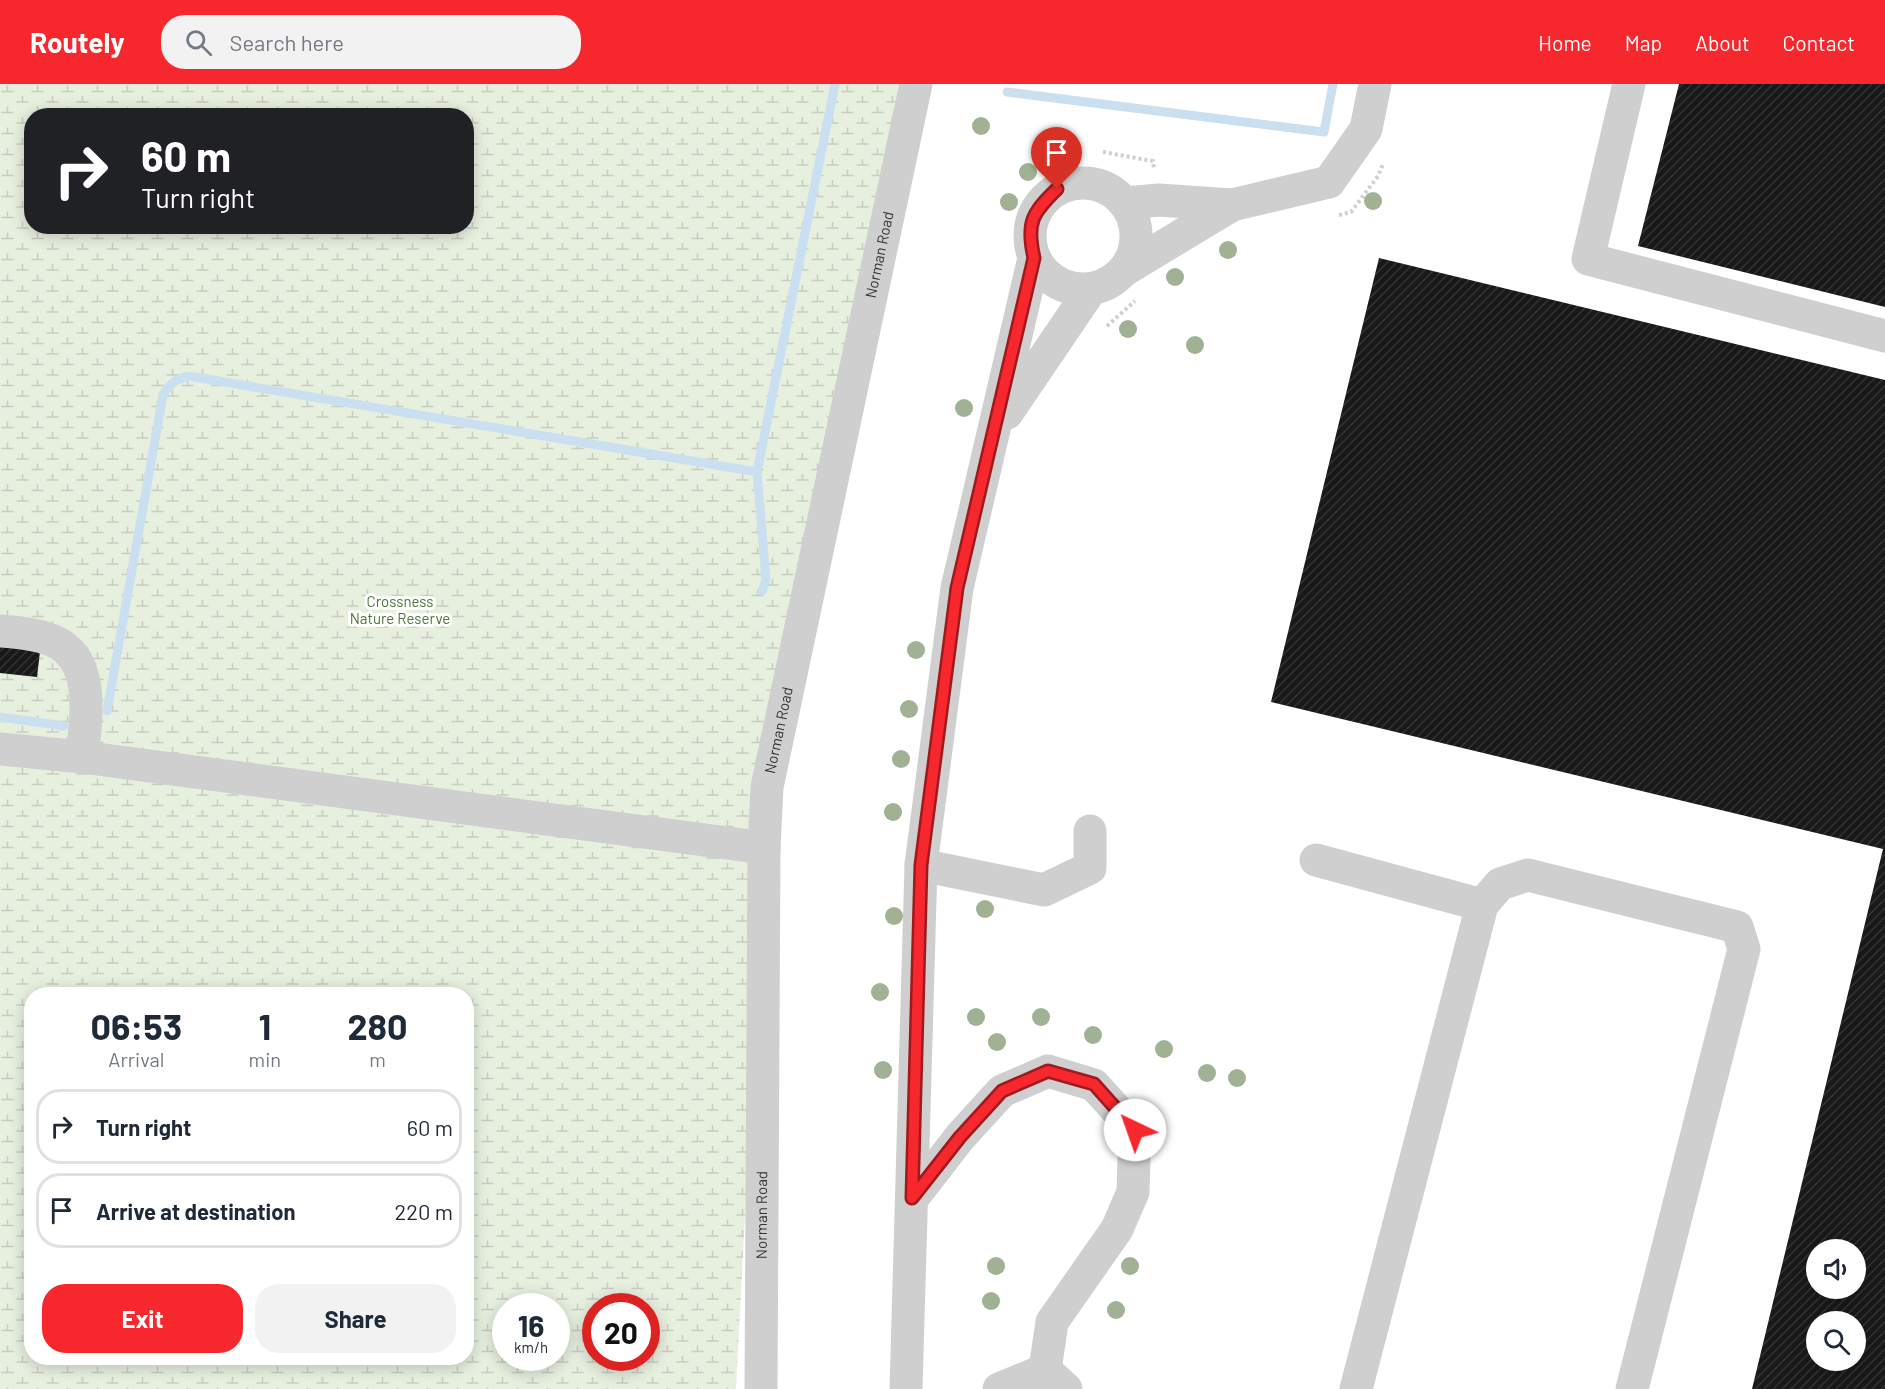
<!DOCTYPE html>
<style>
body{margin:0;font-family:Barlow,sans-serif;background:#f2f2f3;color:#1f2937;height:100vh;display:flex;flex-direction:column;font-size:22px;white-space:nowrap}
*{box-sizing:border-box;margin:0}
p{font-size:20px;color:#747a83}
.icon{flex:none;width:33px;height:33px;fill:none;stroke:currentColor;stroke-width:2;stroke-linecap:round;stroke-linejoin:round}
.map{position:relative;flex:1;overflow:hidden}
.side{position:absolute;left:24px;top:903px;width:450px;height:378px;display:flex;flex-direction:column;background:#fff;border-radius:24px;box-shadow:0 3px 15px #0003}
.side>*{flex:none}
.guide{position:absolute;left:24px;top:24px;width:450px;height:126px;border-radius:24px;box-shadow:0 3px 15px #0003;background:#202124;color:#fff;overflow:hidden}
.buttons{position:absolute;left:1806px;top:1155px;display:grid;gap:12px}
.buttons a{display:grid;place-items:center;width:60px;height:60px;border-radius:50%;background:#fff;box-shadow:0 3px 15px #0003;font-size:30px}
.speed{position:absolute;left:492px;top:1209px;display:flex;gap:12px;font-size:30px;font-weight:700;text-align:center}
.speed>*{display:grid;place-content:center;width:78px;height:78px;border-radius:50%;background:#fff;box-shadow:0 3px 15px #0003;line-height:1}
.speed small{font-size:15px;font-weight:400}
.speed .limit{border:9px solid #d22;background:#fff;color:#111}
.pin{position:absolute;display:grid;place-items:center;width:51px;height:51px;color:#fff;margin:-62px -26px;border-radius:50% 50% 50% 0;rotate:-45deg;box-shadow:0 0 6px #0007}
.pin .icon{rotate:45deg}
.me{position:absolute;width:66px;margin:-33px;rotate:318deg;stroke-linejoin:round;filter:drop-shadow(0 0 4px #0008)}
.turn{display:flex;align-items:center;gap:21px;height:126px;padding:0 18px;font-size:27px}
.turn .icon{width:78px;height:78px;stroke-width:2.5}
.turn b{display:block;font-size:42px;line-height:51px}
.eta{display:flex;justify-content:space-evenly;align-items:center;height:102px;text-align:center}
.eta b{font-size:36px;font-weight:700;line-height:42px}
.primary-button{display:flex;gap:12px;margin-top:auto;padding:12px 18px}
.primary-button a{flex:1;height:69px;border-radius:24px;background:#f6272d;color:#fff;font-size:24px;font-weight:700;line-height:69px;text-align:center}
.primary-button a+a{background:#f2f2f3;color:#1f2937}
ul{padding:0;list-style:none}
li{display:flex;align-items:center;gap:18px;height:75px;margin:0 12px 9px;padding:0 6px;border:3px solid #e0e1e3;border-radius:24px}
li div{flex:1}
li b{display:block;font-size:22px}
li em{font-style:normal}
header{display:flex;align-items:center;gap:36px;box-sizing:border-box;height:84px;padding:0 30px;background:#f6272d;color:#fff}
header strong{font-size:28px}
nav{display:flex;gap:33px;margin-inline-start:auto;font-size:21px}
.search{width:420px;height:54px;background:#f2f2f3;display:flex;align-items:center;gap:15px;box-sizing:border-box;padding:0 21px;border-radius:24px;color:#747a83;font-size:22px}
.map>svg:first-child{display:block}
.wetland{fill:url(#wetland-marsh);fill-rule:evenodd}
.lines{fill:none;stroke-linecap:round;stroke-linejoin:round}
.stream{stroke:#cae0f0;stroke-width:9}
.building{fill:url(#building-hatch);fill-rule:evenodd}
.path{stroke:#cfcfcf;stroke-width:4;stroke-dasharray:3 3;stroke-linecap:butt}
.minor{stroke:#cfcfcf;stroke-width:33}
.tree{fill:#a0b293}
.route-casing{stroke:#a0191d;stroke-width:15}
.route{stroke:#f6272d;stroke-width:10}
.labels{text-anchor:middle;stroke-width:6;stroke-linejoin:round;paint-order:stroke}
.street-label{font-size:15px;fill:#323232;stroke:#fff}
.park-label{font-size:15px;fill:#52733a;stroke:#fff}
</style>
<header>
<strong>Routely</strong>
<div class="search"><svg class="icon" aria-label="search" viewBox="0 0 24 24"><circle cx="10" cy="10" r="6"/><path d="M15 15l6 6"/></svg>Search here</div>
<nav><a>Home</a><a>Map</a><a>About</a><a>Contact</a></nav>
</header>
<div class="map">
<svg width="1885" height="1305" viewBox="0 0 1885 1305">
<defs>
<pattern id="wetland-marsh" width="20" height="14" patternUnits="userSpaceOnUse" patternTransform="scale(1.5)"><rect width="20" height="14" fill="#e7efdf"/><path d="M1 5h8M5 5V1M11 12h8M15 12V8" fill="none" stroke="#c7cdc0"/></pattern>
<pattern id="building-hatch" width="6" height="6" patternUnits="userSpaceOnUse" patternTransform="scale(1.5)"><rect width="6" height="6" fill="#191919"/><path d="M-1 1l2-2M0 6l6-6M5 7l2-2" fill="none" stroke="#323232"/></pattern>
</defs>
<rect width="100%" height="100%" fill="#fff"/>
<!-- wetland -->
<path class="wetland" d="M0 0H899L764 764 736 1305H0ZM32 32H466V142H32ZM32 910H466V1274H32ZM506 1222H556V1274H506ZM596 1222H646V1274H596Z"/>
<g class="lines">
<!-- stream -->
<g class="stream">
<path d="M1007 8 1324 48 1333 0"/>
<path d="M762 507 766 496 757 388 835 0"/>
<path d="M107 627 163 311C170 299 176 295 189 292L757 388"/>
<path d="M0 633 64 642"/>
</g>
</g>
<!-- building -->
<g class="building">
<path d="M1679 0H1885V223L1638 162Z"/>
<path d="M1379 174 1885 296V1305H1752L1883 765 1271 618ZM1816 1166H1856V1204H1816ZM1816 1238H1856V1276H1816Z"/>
<path d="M0 555 41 559 37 593 0 589Z"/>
</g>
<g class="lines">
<!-- path -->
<g class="path">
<path d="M1103 68 1153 77 1154 85"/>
<path d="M1339 131 1351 128 1378 92 1383 80"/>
<path d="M1107 242 1135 217"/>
</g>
<!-- minor -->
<g class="minor">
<path d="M1629 0 1588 175 1885 252"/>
<circle cx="1083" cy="152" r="53"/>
<path d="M1125 119 1159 116 1232 121 1329 98 1366 45 1375 0"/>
<path d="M1126 185 1232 121"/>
<path d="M1007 329 1091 205"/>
<path d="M0 547C16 548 36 550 51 556 97 573 86 635 82 673"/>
<path d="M0 665 82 673 764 764"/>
<path d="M1316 776 1482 821"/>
<path d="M921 781 1044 806 1090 784V747"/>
<path d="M912 1115 960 1053 1002 1007 1048 987 1094 1001 1135 1046 1133 1108 1117 1145 1052 1238 1045 1286"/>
<path d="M1045 1286 1066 1305"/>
<path id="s1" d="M761 1305 764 764 767 703 916 0"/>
<path d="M906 1305 921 781 957 504 1034 174"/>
<path d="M999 1305 1045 1286"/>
<path d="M1356 1305 1482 821 1500 800 1528 791 1737 843 1744 865 1632 1305"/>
</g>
</g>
<!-- trees -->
<g class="tree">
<circle cx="981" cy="42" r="9"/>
<circle cx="1068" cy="72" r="9"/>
<circle cx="1028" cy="88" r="9"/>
<circle cx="1373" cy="117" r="9"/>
<circle cx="1009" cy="118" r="9"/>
<circle cx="1228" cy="166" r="9"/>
<circle cx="1175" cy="193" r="9"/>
<circle cx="1128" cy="245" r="9"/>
<circle cx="1195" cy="261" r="9"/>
<circle cx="964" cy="324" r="9"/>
<circle cx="916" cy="566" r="9"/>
<circle cx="909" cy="625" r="9"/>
<circle cx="901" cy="675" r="9"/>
<circle cx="893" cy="728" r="9"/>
<circle cx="985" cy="825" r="9"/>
<circle cx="894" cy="832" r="9"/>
<circle cx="880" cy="908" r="9"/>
<circle cx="976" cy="933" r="9"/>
<circle cx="1041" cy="933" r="9"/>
<circle cx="1093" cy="951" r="9"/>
<circle cx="997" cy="958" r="9"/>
<circle cx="1164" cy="965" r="9"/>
<circle cx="883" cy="986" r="9"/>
<circle cx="1207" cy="989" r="9"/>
<circle cx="1237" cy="994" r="9"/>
<circle cx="996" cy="1182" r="9"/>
<circle cx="1130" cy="1182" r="9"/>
<circle cx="991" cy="1217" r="9"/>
<circle cx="1116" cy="1226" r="9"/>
</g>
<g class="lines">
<defs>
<path id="route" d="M1057 105C1032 129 1026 139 1034 174L957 504 921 781 912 1114 960 1053 1002 1007 1048 987 1094 1000 1135 1046"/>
</defs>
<!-- route casing -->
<use href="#route" class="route-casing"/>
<!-- route -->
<use href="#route" class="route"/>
</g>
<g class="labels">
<!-- street labels -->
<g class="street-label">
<text dy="5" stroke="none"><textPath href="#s1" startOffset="1146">Norman Road</textPath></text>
<text dy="5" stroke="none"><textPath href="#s1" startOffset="660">Norman Road</textPath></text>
<text dy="5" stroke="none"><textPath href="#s1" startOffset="174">Norman Road</textPath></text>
</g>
<!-- park labels -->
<g class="park-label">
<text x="400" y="523">Crossness<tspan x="400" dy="17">Nature Reserve</tspan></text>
</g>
</g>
</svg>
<div class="buttons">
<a><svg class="icon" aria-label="sound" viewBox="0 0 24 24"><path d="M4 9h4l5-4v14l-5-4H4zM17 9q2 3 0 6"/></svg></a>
<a><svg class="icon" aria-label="search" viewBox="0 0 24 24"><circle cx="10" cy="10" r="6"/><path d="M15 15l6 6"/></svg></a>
</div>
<div class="speed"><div>16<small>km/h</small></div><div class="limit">20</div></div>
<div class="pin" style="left:1057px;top:105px;background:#d93025"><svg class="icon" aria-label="arrive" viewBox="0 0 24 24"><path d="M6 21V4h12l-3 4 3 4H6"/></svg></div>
<svg class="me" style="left:1135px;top:1046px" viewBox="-20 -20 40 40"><circle r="19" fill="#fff"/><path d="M0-13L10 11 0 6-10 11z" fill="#f6272d"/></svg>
<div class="guide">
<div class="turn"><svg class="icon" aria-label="right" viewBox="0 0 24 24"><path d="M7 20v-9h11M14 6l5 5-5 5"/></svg><div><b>60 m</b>Turn right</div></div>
</div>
<section class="side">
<div class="eta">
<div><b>06:53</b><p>Arrival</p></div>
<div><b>1</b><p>min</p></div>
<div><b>280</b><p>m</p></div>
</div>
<ul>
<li><svg class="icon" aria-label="right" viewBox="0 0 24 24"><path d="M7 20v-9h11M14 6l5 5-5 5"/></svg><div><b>Turn right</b></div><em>60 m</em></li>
<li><svg class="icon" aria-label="arrive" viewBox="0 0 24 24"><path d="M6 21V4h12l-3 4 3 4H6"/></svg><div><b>Arrive at destination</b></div><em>220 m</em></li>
</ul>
<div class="primary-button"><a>Exit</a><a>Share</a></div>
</section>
</div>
